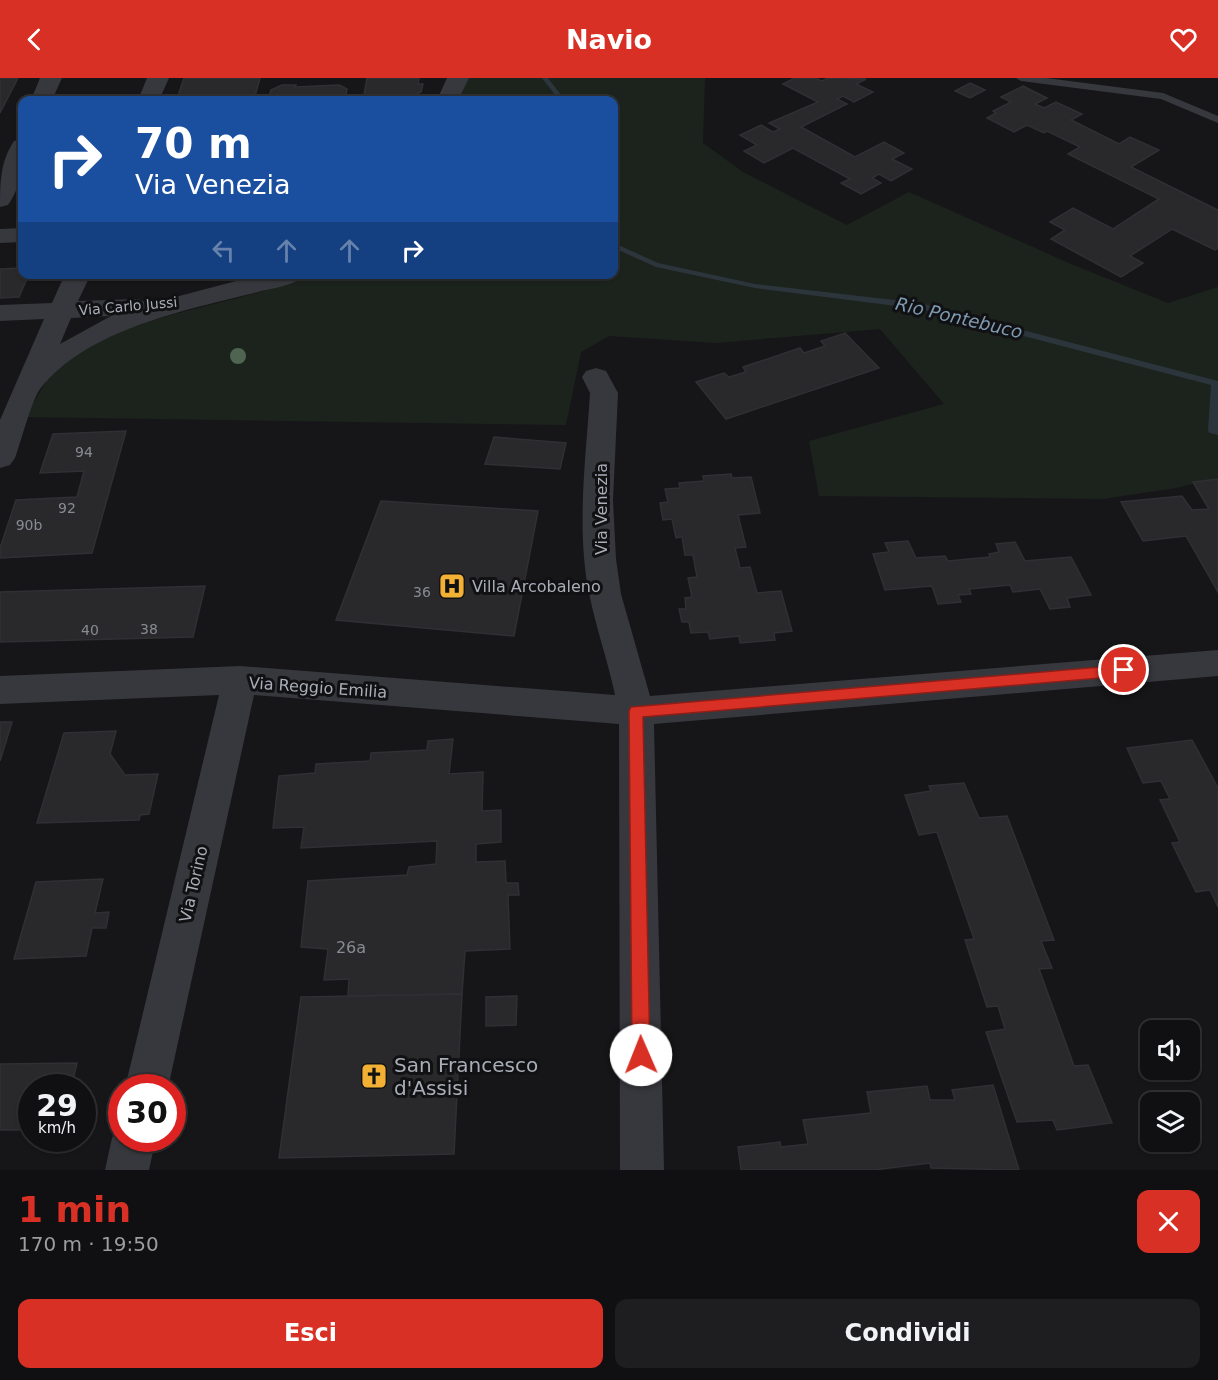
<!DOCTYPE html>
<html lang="it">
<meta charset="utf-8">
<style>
body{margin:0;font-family:"DejaVu Sans",sans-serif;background:#1e1e20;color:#f1f3f6;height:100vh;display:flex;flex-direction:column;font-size:22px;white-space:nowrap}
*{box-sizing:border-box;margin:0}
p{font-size:20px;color:#9c9d9f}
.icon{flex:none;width:33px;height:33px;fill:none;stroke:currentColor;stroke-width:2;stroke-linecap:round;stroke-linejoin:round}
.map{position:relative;height:1092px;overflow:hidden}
.drawer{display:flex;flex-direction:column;background:#101012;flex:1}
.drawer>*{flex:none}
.guide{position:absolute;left:18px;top:18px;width:600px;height:183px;border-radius:12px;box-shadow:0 2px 4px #0004,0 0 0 2px #303032;background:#1a4fa0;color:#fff;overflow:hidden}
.controls{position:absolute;left:1140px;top:942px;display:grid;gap:12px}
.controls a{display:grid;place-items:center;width:60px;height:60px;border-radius:12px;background:#101012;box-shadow:0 2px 4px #0004,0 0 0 2px #303032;font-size:30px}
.speed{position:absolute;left:18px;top:996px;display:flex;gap:12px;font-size:30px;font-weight:700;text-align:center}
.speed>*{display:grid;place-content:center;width:78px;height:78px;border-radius:50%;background:#101012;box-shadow:0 2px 4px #0004,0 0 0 2px #303032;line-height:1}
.speed small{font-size:15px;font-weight:400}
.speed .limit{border:9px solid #d22;background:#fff;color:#111}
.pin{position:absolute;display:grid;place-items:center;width:51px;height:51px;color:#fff;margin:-26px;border:3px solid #fff;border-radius:50%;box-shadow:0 2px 6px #0007}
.me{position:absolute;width:66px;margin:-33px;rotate:359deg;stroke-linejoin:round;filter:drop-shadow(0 0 4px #0008)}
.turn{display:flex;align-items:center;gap:21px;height:126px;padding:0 18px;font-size:27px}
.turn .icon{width:78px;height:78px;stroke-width:2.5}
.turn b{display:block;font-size:42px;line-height:51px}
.lanes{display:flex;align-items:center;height:57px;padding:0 18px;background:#0003;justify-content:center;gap:30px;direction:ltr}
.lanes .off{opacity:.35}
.round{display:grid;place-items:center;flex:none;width:63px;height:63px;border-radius:12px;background:#1e1e20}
.head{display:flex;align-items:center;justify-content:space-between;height:102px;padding:0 18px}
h1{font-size:36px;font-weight:700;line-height:45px;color:#d93025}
.cta{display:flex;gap:12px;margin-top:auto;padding:12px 18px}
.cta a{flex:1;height:69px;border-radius:12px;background:#d93025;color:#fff;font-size:24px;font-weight:700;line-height:69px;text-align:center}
.cta a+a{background:#1e1e20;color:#f1f3f6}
header{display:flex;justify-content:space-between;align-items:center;height:78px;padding:0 18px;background:#d93025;color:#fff;font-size:27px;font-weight:700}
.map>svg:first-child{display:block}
.green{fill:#1c231d}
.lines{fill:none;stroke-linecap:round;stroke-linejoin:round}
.stream{fill:#2c353c;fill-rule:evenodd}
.building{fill:#29292c;stroke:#303034;stroke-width:1.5}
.lane{fill:#37383d;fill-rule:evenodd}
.street{fill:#37383d;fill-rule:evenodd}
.tree{fill:#506452}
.route{fill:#d93025;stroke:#8d1f18;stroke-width:1.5}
.labels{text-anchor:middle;stroke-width:6;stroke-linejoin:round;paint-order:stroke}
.far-street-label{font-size:14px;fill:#a8adb8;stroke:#111113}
.number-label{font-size:14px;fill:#888b94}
.street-label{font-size:16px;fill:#a8adb8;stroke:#111113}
.poi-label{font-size:16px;fill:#a8adb8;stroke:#111113;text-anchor:start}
.near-number-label{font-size:16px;fill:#888b94}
.water-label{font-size:18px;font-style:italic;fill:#7f9bb3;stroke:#111113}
.near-poi-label{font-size:20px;fill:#a8adb8;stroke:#111113;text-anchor:start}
</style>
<header><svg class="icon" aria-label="back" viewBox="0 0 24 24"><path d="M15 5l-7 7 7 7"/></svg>Navio<svg class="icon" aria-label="heart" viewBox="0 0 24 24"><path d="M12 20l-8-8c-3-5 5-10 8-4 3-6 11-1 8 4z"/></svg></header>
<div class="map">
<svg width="1218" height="1092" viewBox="0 0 1218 1092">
<rect width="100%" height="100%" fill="#161618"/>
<!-- green -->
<path class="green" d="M469 0H705L703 65 743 94 847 147 909 114 1071 186 1168 225 1218 209V400L1176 410 1103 421 819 418 809 363 944 326 880 251 716 265 609 258 581 274 566 347 25 339 59 282 103 258 171 237 261 214 308 197 614 196V22H455Z"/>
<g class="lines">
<!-- stream -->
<g class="stream">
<path d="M542 0H548L565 22H559Z"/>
<path d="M614 165 658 185 755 206 920 225 1218 303V357L1210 355 1208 353 1211 307 920 231 755 210 656 189 614 170Z"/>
</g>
</g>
<!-- building -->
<g class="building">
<path d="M0 0H18L0 35Z"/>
<path d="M184 0H260L255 18 247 22H182L177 21Z"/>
<path d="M367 0H419L418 6H423L421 14 413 18 369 19 364 17Z"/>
<path d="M795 0H815L822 3 828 0 866 1 856 6 873 14 854 24 843 18 837 21 847 26 801 49 855 79 884 64 904 75 892 81 912 91 891 103 879 96 872 100 881 105 861 116 841 105 850 101 793 70 764 85 744 73 757 67 740 57 761 47 773 54 780 51 769 45 818 24 783 6Z"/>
<path d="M970 5 985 12 970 20 955 13Z"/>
<path d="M282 7H296L295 9 339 7 347 11 345 22H268L271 12Z"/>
<path d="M1023 8 1047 20 1035 26 1044 30 1056 24 1082 36 1071 42 1119 66 1130 59 1159 72 1131 89 1218 132V170L1215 172 1172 151 1130 178 1143 185 1121 199 1051 161 1065 152 1050 144 1073 130 1113 151 1159 121 1068 76 1080 69 1047 53 1044 55 1027 47 1014 54 987 40 996 35 993 33 1011 24 1001 19Z"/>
<path d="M22 190V196H29L19 219 0 220V191Z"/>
<path d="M845 255 879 290 726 341 696 304 724 295 729 299 746 294 743 289 800 270 804 275 825 268 821 263Z"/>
<path d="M126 353 92 475 0 480V470L16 422 77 419 84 393 40 395 53 356Z"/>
<path d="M494 359 566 365 560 391 485 386Z"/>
<path d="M731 396 732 400 751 399 760 435 738 437 746 469 735 470 740 490 750 489 757 515 781 513 792 553 774 555 775 562 740 565 739 558 710 561 708 554 691 555 689 544H682L679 531H686L685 520 692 519 688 500 697 499 693 477H685L682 459 676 460 672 441 663 442 660 425 668 424 665 411 680 410 679 405 704 403 703 398Z"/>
<path d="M1218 401V514L1186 458 1143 463 1121 424 1182 418 1192 432 1209 431 1193 404Z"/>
<path d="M381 423 538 433 514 558 336 542Z"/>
<path d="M908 463 916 480 945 478 948 483 990 479 989 476 999 474 996 466 1015 464 1025 483 1071 479 1091 517 1067 520 1070 529 1050 531 1040 511 1013 514 1010 507 969 511 971 516 958 517 961 524 938 526 932 508 885 512 873 476 889 474 885 465Z"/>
<path d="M205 508 193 559 0 564V514Z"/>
<path d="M0 644H12L0 683Z"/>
<path d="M116 653 110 676 125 697 158 696 149 736 140 737 139 742 37 745 64 655Z"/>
<path d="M453 661 449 696 483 694 482 733 501 732V764L476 766V784L505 783 506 805H518L519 817H508L510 871 465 873 462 916 348 918 349 901 324 902 328 871 301 869 308 803 407 797 409 789 436 786 437 763 301 770 304 749 273 750 279 698 315 695 316 686 370 683 371 675 427 672 428 663Z"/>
<path d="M1192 662 1218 710V829L1210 812 1196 814 1172 765 1180 764 1160 722 1170 721 1161 703 1143 705 1127 670Z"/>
<path d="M964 705 979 740 1007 738 1054 862 1041 863 1052 890 1039 891 1074 988 1088 987 1112 1045 1057 1052 1053 1042 1017 1044 986 954 1005 951 998 928 987 929 965 862 974 861 937 754 919 757 905 717 931 713 929 708Z"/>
<path d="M103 801 95 835 109 834 106 850H92L86 878 14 881 36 804Z"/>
<path d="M462 916 454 1076 279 1080 301 919Z"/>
<path d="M517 918 516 947 486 948V919Z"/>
<path d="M77 985 71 1010H32V1052H0V986Z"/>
<path d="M993 1007 1019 1092 931 1090 930 1085 873 1092H741L738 1069 780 1064 781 1069 808 1066 803 1042 871 1035 867 1014 927 1008 930 1022H955L952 1012Z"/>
</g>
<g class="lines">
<!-- lane -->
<path class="lane" d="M1016 0H1046L1163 15 1218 38V45L1161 21 1021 3Z"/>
<!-- street -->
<g class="street">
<path d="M40 0H62L52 22H31Z"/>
<path d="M147 0H169L159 22H138Z"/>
<path d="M447 0H469L458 22H437Z"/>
<path d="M22 61C24 84 22 107 8 127L0 129C0 105 0 84 14 63Z"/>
<path d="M22 150V164L0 165V151Z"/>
<path d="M65 196H91L78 223 138 221 149 226 263 196H304C297 208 271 210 258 214 188 232 88 250 40 311 31 324 21 364 15 380L10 387 0 390V342L44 241 0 243V227L52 225ZM111 238 60 266 71 240Z"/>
<path d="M596 290 606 293 618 315 613 422 616 481 621 516 650 618 1218 572V598L654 646 664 1092H620L619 646 254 617 168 1010H125L219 617 0 626V598L240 588 615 617C608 583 596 550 589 515 576 450 586 381 590 315L582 299 586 293Z"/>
<path d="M122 1043V1060H156L149 1092H105L112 1060Z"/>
</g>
</g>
<!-- trees -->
<circle class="tree" cx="238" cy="278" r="8"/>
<!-- route -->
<path class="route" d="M1124 587 1131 592 1124 598 643 639 650 977 647 983 641 986 635 983 632 977 629 633 631 629Z"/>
<!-- icons -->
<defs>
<symbol id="hospital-square" viewBox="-11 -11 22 22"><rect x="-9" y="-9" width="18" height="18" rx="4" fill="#f2b134" stroke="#111113"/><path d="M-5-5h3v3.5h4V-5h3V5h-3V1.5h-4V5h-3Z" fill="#111"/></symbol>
<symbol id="church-square" viewBox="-11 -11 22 22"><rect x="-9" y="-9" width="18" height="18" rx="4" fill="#f2b134" stroke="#111113"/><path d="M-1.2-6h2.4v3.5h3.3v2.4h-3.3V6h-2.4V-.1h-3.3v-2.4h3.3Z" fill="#111"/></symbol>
</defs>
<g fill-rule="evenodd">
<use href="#hospital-square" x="437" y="493" width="30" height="30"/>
<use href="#church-square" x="359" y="983" width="30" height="30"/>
</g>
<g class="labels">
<!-- far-street labels -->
<g class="far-street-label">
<text transform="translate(128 228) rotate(-5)" y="5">Via Carlo Jussi</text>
</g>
<!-- number labels -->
<g class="number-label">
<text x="84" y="379">94</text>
<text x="67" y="435">92</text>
<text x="29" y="452">90b</text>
<text x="422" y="519">36</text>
<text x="149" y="556">38</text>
<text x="90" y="557">40</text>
</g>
<!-- street labels -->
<g class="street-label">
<text transform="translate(601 431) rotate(-90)" y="6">Via Venezia</text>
<text transform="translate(318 609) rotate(4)" y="6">Via Reggio Emilia</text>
<text transform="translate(193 806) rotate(-77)" y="6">Via Torino</text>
</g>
<!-- poi labels -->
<g class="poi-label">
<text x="472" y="514">Villa Arcobaleno</text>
</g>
<!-- near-number labels -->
<g class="near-number-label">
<text x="351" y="875">26a</text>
</g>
<!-- water labels -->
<g class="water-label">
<text transform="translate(959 240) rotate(13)" y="6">Rio Pontebuco</text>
</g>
<!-- near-poi labels -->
<g class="near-poi-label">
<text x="394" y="994">San Francesco<tspan x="394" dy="23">d'Assisi</tspan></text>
</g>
</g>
</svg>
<div class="controls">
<a><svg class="icon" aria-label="sound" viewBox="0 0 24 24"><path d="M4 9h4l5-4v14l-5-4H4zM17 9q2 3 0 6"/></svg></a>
<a><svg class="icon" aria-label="layers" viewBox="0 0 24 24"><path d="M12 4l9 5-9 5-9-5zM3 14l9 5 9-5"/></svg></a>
</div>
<div class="speed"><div>29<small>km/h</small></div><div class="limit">30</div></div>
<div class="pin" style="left:1124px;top:592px;background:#d93025"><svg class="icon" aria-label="arrive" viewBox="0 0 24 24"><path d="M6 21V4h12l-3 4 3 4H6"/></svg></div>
<svg class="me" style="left:641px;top:977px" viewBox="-20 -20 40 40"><circle r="19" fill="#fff"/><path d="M0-13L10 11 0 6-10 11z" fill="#d93025"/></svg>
<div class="guide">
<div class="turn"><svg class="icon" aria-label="right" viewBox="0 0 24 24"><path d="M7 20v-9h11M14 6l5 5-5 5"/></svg><div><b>70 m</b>Via Venezia</div></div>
<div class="lanes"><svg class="icon off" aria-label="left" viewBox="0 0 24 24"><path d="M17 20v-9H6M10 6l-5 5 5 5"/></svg><svg class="icon off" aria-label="ahead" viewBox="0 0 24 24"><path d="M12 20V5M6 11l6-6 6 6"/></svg><svg class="icon off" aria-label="ahead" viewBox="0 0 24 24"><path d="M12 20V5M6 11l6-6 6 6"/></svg><svg class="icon" aria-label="right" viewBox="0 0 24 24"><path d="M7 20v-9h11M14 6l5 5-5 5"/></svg></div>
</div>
</div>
<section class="drawer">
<div class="head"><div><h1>1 min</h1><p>170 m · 19:50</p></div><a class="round" style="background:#d93025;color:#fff"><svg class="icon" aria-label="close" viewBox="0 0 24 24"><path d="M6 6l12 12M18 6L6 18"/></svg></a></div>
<div class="cta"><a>Esci</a><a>Condividi</a></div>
</section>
